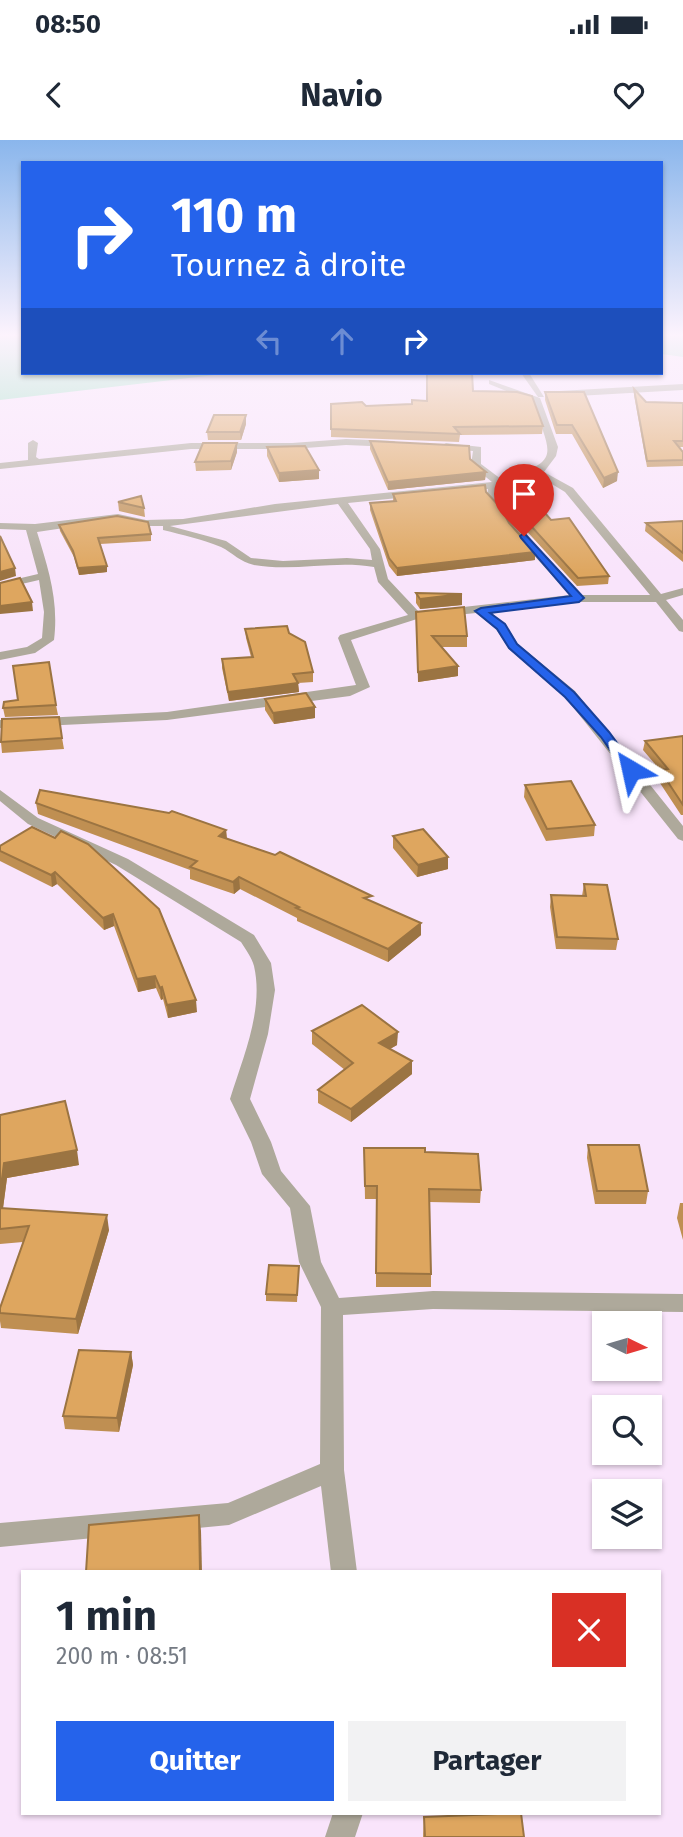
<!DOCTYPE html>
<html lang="fr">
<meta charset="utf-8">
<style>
body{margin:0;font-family:"Fira Sans",sans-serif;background:#f2f2f3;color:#1f2937;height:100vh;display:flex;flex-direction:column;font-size:26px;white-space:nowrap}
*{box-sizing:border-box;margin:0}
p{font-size:23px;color:#747a83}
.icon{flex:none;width:38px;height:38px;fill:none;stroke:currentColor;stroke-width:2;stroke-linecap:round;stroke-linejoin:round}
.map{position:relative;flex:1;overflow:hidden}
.drawer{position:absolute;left:21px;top:1430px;width:640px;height:245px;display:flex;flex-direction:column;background:#fff;border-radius:0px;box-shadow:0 2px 5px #0004}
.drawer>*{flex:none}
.top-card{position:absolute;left:21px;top:21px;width:642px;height:214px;border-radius:0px;box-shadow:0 2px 5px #0004;background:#2563eb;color:#fff;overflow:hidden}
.needle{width:46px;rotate:95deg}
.buttons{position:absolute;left:592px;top:1171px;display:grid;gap:14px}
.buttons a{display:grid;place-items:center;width:70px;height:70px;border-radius:0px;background:#fff;box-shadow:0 2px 5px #0004;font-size:35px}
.pin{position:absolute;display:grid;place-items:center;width:60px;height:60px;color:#fff;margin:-72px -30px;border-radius:50% 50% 50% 0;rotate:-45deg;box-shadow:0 0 7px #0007}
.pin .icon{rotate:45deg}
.me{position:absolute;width:77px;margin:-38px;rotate:324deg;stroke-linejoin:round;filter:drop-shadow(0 0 5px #0008)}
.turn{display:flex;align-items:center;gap:24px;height:147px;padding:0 35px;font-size:32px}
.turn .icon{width:91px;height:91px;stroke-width:2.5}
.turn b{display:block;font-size:49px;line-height:60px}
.lanes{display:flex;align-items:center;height:66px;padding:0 35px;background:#0003;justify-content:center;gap:35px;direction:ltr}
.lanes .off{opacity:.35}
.round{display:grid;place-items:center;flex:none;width:74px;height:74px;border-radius:0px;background:#f2f2f3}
.summary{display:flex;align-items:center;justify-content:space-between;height:119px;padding:0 35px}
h1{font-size:42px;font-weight:700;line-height:52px}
.primary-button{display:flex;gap:14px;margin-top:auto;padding:14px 35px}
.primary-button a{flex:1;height:80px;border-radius:0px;background:#2563eb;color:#fff;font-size:28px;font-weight:700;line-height:80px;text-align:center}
.primary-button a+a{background:#f2f2f3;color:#1f2937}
.status{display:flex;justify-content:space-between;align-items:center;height:49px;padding:0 35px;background:#fff;direction:ltr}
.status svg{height:19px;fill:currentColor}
header{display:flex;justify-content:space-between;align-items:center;height:91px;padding:0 35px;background:#fff;font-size:32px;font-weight:700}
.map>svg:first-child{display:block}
.green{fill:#92e0bc}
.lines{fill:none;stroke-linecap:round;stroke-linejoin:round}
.minor{fill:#aea99b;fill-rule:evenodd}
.wall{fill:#bf8f52}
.shaded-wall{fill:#9b7442}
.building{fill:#dea65f;stroke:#9b7442;stroke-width:2}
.route{fill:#2563eb;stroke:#184099;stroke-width:2}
</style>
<div class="status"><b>08:50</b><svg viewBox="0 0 49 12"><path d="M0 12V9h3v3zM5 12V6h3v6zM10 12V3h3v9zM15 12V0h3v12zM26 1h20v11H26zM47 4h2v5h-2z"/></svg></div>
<header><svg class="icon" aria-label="back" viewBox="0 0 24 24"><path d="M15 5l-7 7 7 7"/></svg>Navio<svg class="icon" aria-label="heart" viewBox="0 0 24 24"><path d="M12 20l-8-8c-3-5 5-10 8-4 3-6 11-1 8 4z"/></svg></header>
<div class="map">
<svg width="683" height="1697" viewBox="0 0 683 1697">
<rect width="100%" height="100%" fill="#f9e4fb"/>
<!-- green -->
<g class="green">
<path d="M0 195H23V233H232L0 260Z"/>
<path d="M662 195H683V217L662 214Z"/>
</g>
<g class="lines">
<!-- minor -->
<g class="minor">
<path d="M521 233H529L544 257H538Z"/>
<path d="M489 240 540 258 558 307 556 316 544 332 573 348 661 454 683 448V455L666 460 683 480V492L679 491 656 462H579L489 471 505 484 518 504 575 551 683 686V701L678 699 565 557 509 509 496 489 476 473 417 479 351 500 370 547 350 556 167 580 0 588V580L167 572 356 545 338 498 340 495 408 475 378 442 374 427C334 420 294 432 254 425 240 422 233 413 221 407 202 399 183 395 163 390V386H146L118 380 37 392C48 428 59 460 54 500L35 513 0 520V512L27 507 42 498 44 472 39 440 0 449V443L38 434 26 390 0 389V383L35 384 118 374 146 380 183 379 275 364 492 342 471 325 473 311 443 308 441 306 446 303 481 307V324L501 339C564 321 550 315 533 262L489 244ZM537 335 565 352 650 455H582L519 386 512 371 497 356 498 347ZM488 349 487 357 503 374 510 389 570 455 419 472 388 439 380 409 348 363ZM338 364 370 409 372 420 347 418 283 421 251 418 226 401 170 386Z"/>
<path d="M683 244V250L559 257 555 254 559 251Z"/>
<path d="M346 299 394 301 399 304 394 307 346 305 292 309H191L0 329V323L28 320V303L33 300 38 303 36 317 39 319 191 303H292Z"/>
<path d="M0 650 38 678 128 719 254 795 271 823 275 850 268 894 250 959 271 1002 281 1031 310 1066 321 1122 339 1158 433 1151 683 1154V1172L433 1169 343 1175 344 1330 357 1432H331L321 1346 229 1385 0 1407V1383L228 1363 320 1324 321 1167 299 1122 290 1068 262 1034 251 1002 230 959C243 917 264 870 254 826 252 818 246 810 241 802L116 725 28 684 0 661Z"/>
<path d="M333 1673H363L355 1697H325Z"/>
</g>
</g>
<!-- wall -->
<g class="wall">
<path d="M634 249 646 262 683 263V307H679L683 312V326L647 327 634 255Z"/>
<path d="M473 251 543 286 542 294 460 295 459 302 331 297V264L366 266 412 264Z"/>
<path d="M545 252 617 341 603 348 572 294H556L545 260Z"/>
<path d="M246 275V284L241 300H208L207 292Z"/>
<path d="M370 301 470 319 486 332 485 340 388 350 370 309Z"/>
<path d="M267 307 319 330V339L279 342 267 316Z"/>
<path d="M237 312 231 330 196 331 195 322Z"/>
<path d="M486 352 509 383 535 412V420L397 436 389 426 370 370V363L393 362V354Z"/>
<path d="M118 362 144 368 145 377 119 371Z"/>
<path d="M517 367 551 380 609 436 608 444 577 446 521 385 517 375Z"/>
<path d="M683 381V422L645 391 646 383Z"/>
<path d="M59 385 151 394V401L100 404 107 432 79 435 74 417 60 391Z"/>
<path d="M416 453 462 465 420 469 416 463Z"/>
<path d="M416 472 467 496V507H442L458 536 418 542Z"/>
<path d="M245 489 289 493 313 532V542L298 543 299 552 229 561 222 528V519L251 517 246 498Z"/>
<path d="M265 559 315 578 274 584 265 570Z"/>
<path d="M18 560 56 565 58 575 5 577 3 568Z"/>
<path d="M683 596V675H681L658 640 660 630 643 610 645 601Z"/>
<path d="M62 598 64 609 2 613 1 602Z"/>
<path d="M525 645 595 685 594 696 546 701 524 657Z"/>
<path d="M36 663 226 690 227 699 421 795 388 822 297 781V778L240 749 234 754 190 739V730L38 674Z"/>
<path d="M393 696 448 717V729L417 737 393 708Z"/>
<path d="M55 698 197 872 168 878 163 859 161 860 156 848 138 852 114 786 104 790 57 744 52 747 0 721V706Z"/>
<path d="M584 744 618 799 616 810 556 809 550 767 551 755 582 756Z"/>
<path d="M312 891 397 905 390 909 412 921V934L351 982 318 963V950L345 930 312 904Z"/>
<path d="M0 975 79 1025 7 1038 3 1068 109 1090 78 1194 1 1188 0 1181V1168L23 1102 0 1104Z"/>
<path d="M588 1005 648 1051 646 1064H595L587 1018Z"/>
<path d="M364 1008 425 1012 481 1050 480 1063 429 1062 431 1134V1147H376V1059H365Z"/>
<path d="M680 1063H683V1100L677 1078Z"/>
<path d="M299 1126 297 1162 266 1161V1154Z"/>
<path d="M131 1212 133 1225 119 1292 65 1289 63 1276Z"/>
<path d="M424 1677 524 1697H423Z"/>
</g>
<!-- shaded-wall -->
<g class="shaded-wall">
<path d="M246 275V284L241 300 240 292Z"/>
<path d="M237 303V312L231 330V321Z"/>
<path d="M319 330V339L279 342V333Z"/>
<path d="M486 332 485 340 388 350V342Z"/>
<path d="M618 332 617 341 603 348 604 338Z"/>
<path d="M535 412V420L397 436V428Z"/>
<path d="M107 426V432L79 435 78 428Z"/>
<path d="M15 428 16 436 0 441V432Z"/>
<path d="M462 454V465L420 469V459Z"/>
<path d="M32 462 33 471 0 474V466Z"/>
<path d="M458 526V536L418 542V532Z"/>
<path d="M298 543 299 552 229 561 228 552Z"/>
<path d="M315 567V578L274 584 273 573Z"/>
<path d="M226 690 227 702 219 696Z"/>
<path d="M448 717V729L417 737 418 725Z"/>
<path d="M55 732 57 744 52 747 51 735Z"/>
<path d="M239 737 240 749 234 754 233 742Z"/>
<path d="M113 774 114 786 104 790 103 778Z"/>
<path d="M421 783V795L388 822V809Z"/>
<path d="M155 836 156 848 138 852 137 839Z"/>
<path d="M162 847 163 859 161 860 160 848Z"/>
<path d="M196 860 197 872 168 878 167 865Z"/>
<path d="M398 892 397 905 379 915V903Z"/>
<path d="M412 921V934L351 982V969Z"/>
<path d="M77 1010 79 1025 7 1038 1 1083 0 1077V1054L4 1023Z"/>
<path d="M107 1075 109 1090 78 1194 76 1179Z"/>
<path d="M131 1212 133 1225 119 1292 117 1278Z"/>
<path d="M199 1375 201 1391 202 1432H200Z"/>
</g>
<!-- building -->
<g class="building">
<path d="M427 233H472L473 251 517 252 532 256 543 286 454 287 460 294 331 289V264L362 262 366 266 412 264V260L427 261Z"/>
<path d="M634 249 646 262 683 263V301H674L683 312V320L647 321Z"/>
<path d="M545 252H584L618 332 604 338 572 285H557Z"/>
<path d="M214 275H246L240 292H207Z"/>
<path d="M370 301 469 306 470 319 486 332 388 342Z"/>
<path d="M203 303H237L231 321 195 322Z"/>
<path d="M305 306 319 330 279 333 267 307Z"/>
<path d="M485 345 486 352 501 368 509 383 535 412 397 428 389 418 370 363 396 361 393 354Z"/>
<path d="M141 356 144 368 118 362Z"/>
<path d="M538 365 551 380 569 378 609 436 578 438 522 376 517 367Z"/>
<path d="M117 376 148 382 151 394 98 398 107 426 78 428 73 411 59 385Z"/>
<path d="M683 381V413L646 383Z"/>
<path d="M0 396 15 428 0 432Z"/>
<path d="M20 438 32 462 0 466V443Z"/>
<path d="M416 453 462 454 420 459Z"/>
<path d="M464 467 467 496H432L458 526 418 532 416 472Z"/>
<path d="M287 486 289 493 305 502 313 532 293 534 298 543 228 552 222 519 253 517 245 489Z"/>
<path d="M49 522 56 565 3 568 4 562 18 560 13 526Z"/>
<path d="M306 553 315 567 273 573 265 559Z"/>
<path d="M59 577 62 598 1 602 2 579Z"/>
<path d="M683 596V665L660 630 668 629 645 601Z"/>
<path d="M571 641 595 685 547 689 525 645Z"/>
<path d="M40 650 169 673 172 671 226 690 219 696 275 715 280 712 372 756 364 758 421 783 388 809 296 768 299 767 239 737 233 742 190 727 197 721 36 663Z"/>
<path d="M32 687 55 698 61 691 88 704 159 769 196 860 167 865 162 847 160 848 155 836 137 839 113 774 103 778 55 732 51 735 0 711V706Z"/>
<path d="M423 689 448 717 418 725 393 696Z"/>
<path d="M584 744 607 745 618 799 557 797 551 755 586 756Z"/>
<path d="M362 865 398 892 379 903 412 921 351 969 318 950 353 923 312 891Z"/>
<path d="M65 961 77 1010 4 1023 0 1054V975Z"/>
<path d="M588 1005H639L648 1051H597Z"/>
<path d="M364 1008H425V1012L478 1014 481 1050 429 1049 431 1134 376 1133 377 1046H365Z"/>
<path d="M0 1068 107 1075 76 1179 0 1173V1168L29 1086 0 1089Z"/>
<path d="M269 1125 299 1126 297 1155 266 1154Z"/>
<path d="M79 1210 131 1212 117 1278 63 1276Z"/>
<path d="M199 1375 200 1432H86L89 1385Z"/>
<path d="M521 1673 524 1697H425L424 1677Z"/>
</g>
<!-- sky -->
<linearGradient id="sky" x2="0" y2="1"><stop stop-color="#8ab6ec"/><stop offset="0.45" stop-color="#fcf3fd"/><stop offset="1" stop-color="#fcf3fd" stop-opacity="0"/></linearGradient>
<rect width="683" height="433" fill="url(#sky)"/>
<!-- route -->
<path class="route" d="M524 393 584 458 579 462 490 473 505 484 517 504 574 552 609 592 637 630 635 633H626L601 597 565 557 509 508 497 489 475 471 481 468 571 456 521 398 520 396Z"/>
</svg>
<div class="buttons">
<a><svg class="needle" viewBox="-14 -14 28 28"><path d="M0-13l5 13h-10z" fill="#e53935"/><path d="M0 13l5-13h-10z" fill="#747a83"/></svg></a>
<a><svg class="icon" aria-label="search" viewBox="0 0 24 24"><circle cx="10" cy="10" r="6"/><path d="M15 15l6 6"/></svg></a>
<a><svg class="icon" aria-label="layers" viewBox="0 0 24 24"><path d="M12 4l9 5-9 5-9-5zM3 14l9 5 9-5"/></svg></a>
</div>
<div class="pin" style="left:524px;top:396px;background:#d93025"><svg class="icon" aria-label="arrive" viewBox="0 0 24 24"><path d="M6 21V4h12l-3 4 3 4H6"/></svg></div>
<svg class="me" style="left:631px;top:630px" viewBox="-20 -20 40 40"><path d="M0-17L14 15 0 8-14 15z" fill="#2563eb" stroke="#fff" stroke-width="4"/></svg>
<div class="top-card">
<div class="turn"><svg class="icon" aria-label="right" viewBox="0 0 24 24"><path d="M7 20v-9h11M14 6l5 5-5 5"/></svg><div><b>110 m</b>Tournez à droite</div></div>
<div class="lanes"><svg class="icon off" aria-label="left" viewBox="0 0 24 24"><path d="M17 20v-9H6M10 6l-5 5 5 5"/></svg><svg class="icon off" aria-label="ahead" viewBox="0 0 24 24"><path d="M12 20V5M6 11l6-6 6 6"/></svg><svg class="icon" aria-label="right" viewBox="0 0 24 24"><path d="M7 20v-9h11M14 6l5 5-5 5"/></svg></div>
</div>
<section class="drawer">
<div class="summary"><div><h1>1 min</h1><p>200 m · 08:51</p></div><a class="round" style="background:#d93025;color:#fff"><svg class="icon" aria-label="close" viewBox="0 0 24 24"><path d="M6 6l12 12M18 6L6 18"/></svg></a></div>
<div class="primary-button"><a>Quitter</a><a>Partager</a></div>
</section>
</div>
